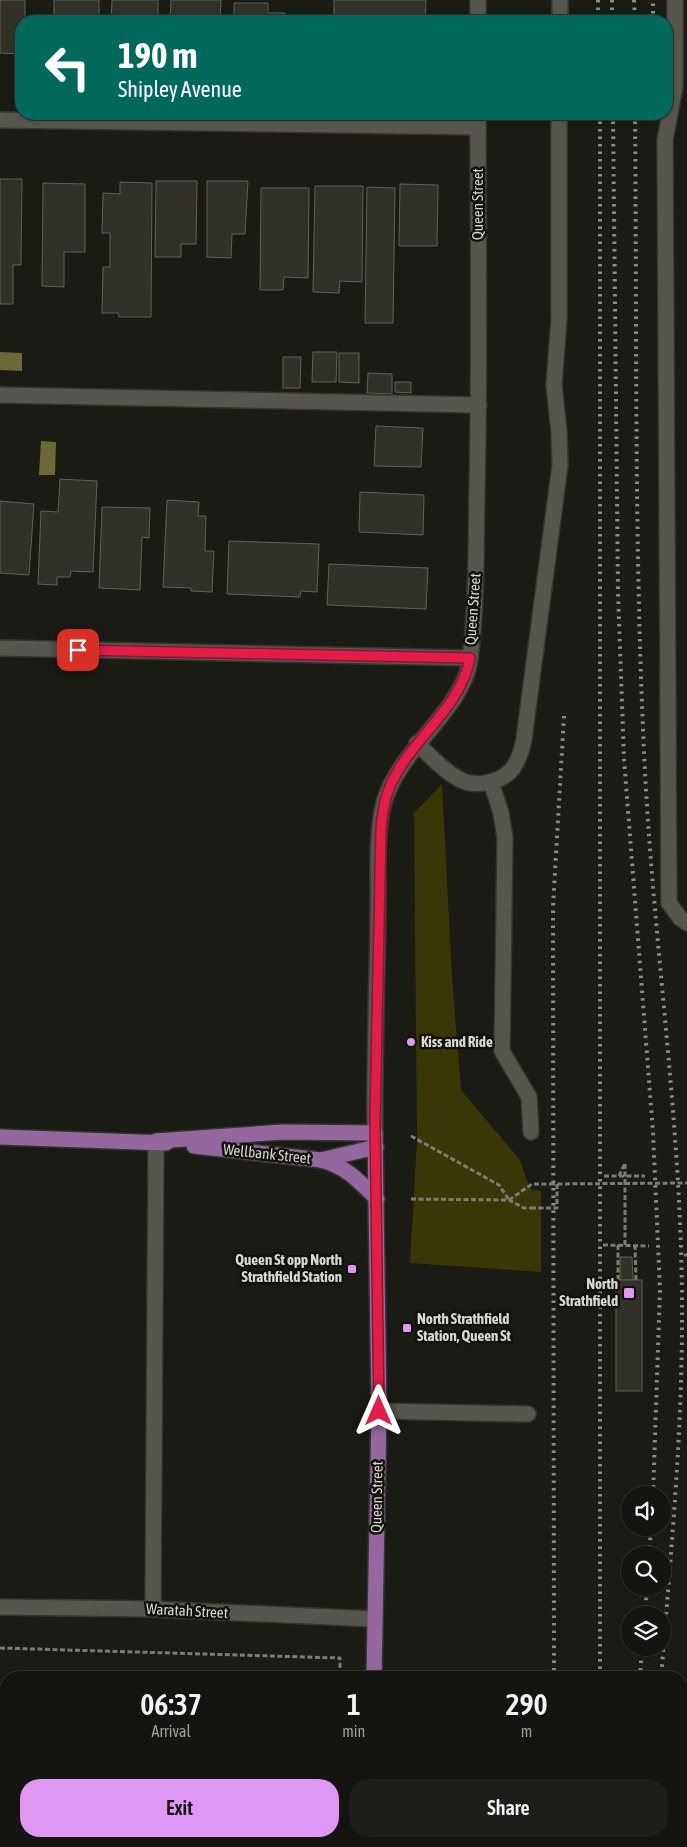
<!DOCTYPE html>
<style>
body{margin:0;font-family:"Asap Condensed",sans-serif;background:#1d1d19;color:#f1f3f6;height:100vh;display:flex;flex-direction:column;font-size:19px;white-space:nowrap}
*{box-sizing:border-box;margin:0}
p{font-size:16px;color:#9d9e9f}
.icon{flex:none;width:28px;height:28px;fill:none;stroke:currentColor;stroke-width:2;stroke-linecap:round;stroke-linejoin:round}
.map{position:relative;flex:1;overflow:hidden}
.drawer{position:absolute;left:0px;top:1671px;width:688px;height:176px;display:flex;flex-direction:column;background:#141410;border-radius:20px 20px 0 0;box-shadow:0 1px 4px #0004,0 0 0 1px #333330}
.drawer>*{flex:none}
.hud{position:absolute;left:15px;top:15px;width:658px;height:105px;border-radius:20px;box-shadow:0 1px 4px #0004,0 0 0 1px #333330;background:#00695c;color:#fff;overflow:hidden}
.controls{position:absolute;left:621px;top:1486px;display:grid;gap:10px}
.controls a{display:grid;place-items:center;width:50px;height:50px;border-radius:50%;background:#141410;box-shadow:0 1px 4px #0004,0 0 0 1px #333330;font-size:25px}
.pin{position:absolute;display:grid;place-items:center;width:42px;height:42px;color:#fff;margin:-21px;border-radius:10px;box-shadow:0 2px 8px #0006}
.me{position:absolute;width:55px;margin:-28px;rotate:0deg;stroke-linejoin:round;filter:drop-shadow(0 0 4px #0008)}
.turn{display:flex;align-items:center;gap:18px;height:105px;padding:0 20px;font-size:22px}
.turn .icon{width:65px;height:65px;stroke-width:2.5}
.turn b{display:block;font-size:35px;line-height:42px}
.eta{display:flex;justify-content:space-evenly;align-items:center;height:85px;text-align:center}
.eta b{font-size:30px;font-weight:600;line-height:35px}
.action{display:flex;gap:10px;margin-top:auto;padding:10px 20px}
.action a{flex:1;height:58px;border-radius:20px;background:#de98f3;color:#111;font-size:20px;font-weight:600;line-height:58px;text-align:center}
.action a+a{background:#1d1d19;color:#f1f3f6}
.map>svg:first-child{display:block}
.green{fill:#3a3707}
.water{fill:#6b6936}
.building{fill:#31312a;stroke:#616159}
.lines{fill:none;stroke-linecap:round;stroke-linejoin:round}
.minor-casing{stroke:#343431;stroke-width:18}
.major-casing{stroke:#343431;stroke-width:18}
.path{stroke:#7c7c77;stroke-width:3;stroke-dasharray:5 2.5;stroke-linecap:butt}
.minor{stroke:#56564f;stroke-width:15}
.major{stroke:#94689e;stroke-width:15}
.rail{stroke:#8c8c87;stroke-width:4;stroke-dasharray:2.5 5;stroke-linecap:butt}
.path-bridge{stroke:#7c7c77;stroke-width:3;stroke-dasharray:5 2.5;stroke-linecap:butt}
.route-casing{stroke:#92132f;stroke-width:12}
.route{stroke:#e11d48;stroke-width:9}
.poi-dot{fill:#de98f3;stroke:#12120c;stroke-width:2}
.labels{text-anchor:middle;stroke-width:5;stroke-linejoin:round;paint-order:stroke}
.street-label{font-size:15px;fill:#d7d7d3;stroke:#12120c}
.poi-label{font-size:15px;font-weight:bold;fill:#d7d7d3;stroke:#12120c;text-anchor:start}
</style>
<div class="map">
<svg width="687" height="1847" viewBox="0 0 687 1847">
<rect width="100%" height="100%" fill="#1b1b15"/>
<!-- green -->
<path class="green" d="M442 784 452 977 461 1090 520 1160 530 1189 541 1191V1272L410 1263 417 1140 414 813Z"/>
<!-- water -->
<g class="water">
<path d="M0 352 22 353V371L0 370Z"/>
<path d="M41 441 56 442 55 475H39Z"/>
</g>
<!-- building -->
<g class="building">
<path d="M0 0H25V21H21V54L0 53Z"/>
<rect x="54" y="0" width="45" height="21"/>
<path d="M112 0H158V21H111Z"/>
<path d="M171 0H221L220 21H170Z"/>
<path d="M334 0H426L425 21 334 20Z"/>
<path d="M234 3H268V13H285L284 21H234Z"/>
<path d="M0 179H22L21 265H13V304H0Z"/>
<path d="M156 181H197L196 244H181V257H155Z"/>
<path d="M207 181H248L245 234H232L231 258 207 257Z"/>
<path d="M120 182 152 183 151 317H119L118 313H102L103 267H110V233H102L103 193 120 194Z"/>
<path d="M43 183 85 184V252H64V287L42 286Z"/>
<path d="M400 184 438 185 437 246H399Z"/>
<path d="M315 186H363L362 282 340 281 339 293 313 292Z"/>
<path d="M367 187 395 188 393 323H365Z"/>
<path d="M261 188H309L308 278 284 277 283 290H260Z"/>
<path d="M313 352H337L336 382H312Z"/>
<path d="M339 353H359V383L339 382Z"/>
<path d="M283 357H301L300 388H283Z"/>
<path d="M368 373 392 374V394L367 393Z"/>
<path d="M395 382H411V393L395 392Z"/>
<path d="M376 426 423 428 421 467 374 466Z"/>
<path d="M60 479 97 481 93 572 71 571 70 577H57V585L38 584 41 511 58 512Z"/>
<path d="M360 492 424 495 423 535 359 532Z"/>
<path d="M167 500 199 502 198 516H206L205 551H214L212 592 191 591V588L163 587Z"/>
<path d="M0 501 34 504 29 575 0 573Z"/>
<path d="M102 507 150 508 149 538 142 537 140 590 99 588Z"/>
<path d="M229 541 319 544 317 592 301 591 300 597 227 594Z"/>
<path d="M329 564 428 568 426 609 327 605Z"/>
<path d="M620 1257H632L633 1280H620Z"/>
<rect x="616" y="1280" width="26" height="111"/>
</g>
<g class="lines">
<defs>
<g id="minor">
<path d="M478 0V21"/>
<path d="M675 0V87L665 140 669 903 680 918 687 923"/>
<path d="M560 21V0"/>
<path d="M0 120 478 127"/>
<path d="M0 395 479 405"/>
<path d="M0 648 470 658"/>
<path d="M417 743C430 756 443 770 459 779 474 788 502 783 513 768 519 759 522 750 524 739L560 465 559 432 554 385 559 319V114"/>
<path d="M491 782 501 813 505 838 502 1051 529 1097 531 1132"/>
<path d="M375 1133C374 1061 377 989 378 918 379 881 375 838 384 802 400 748 463 710 470 660 477 603 476 544 477 487 480 362 478 238 478 114"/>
<path d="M379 1411 528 1414"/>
<path d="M0 1607 153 1609 374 1619"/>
<path d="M153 1609 156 1141"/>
</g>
<g id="major">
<path d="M0 1137 166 1143"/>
<path d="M156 1141 283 1132 375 1133 379 1411 374 1678"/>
<path d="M194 1146 321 1160 376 1147"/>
<path d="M321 1160C347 1167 359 1181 377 1199"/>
<path d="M372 1847V1841"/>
</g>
</defs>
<!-- minor casing -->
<use href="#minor" class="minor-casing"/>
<!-- major casing -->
<use href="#major" class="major-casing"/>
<!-- path -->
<g class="path">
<path d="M411 1136 499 1185 509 1200"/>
<path d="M604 1176H619L625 1163"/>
<path d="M619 1176H645"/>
<path d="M411 1199 509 1200 524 1208H531"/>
<path d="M509 1200 532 1184H550"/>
<path d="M603 1245 649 1246"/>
<path d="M625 1245V1184"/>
<path d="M635 1245 636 1280"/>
<path d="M684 1255H687"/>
<path d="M618 1280V1245"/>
<path d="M0 1648 340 1658V1678"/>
<path d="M340 1841V1847"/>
</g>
<!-- minor -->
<use href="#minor" class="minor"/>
<!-- major -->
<use href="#major" class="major"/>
<!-- rail -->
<g class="rail">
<path d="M598 0V21"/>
<path d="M612 0V21"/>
<path d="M634 0 635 21"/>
<path d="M653 21V0"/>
<path d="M600 114V1678"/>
<path d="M613 114 618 592 624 759 653 1132 660 1290 653 1495"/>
<path d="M635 114C637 326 634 539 644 751 652 934 681 1117 682 1301 683 1427 671 1552 661 1678"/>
<path d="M649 1555 651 1528"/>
<path d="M645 1615 647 1588"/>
<path d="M554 1678 553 907 564 716"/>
<path d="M640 1678 642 1648"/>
<path d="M558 1841V1847"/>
<path d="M600 1847V1841"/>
<path d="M626 1847V1841"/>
<path d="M646 1847V1841"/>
</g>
<!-- path-bridge -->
<g class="path-bridge">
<path d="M550 1184 687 1183"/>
<path d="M625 1184V1163"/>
<path d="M531 1208H557V1184"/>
</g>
</g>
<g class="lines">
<defs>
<path id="route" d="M78 650 470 658C461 707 414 737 393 780 385 795 383 811 381 828L375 1120 379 1411"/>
</defs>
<!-- route casing -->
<use href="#route" class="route-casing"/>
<!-- route -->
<use href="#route" class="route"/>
</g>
<!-- markers -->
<g class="poi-dot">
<circle cx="411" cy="1042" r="5"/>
<rect x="347" y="1264" width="10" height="10" rx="2.5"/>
<rect x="623" y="1287" width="12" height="12" rx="2.5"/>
<rect x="402" y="1323" width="10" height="10" rx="2.5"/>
</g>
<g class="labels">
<!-- street labels -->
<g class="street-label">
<text transform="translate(478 204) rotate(-90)" y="5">Queen Street</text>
<text transform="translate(473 609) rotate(-86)" y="5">Queen Street</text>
<text transform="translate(267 1154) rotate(6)" y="5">Wellbank Street</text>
<text transform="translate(377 1497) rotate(-89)" y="5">Queen Street</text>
<text transform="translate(187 1611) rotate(3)" y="5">Waratah Street</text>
</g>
<!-- poi labels -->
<g class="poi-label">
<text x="421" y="1047">Kiss and Ride</text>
<text x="342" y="1265" text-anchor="end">Queen St opp North<tspan x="342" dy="17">Strathfield Station</tspan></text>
<text x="618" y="1289" text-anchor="end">North<tspan x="618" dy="17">Strathfield</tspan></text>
<text x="417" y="1324">North Strathfield<tspan x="417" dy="17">Station, Queen St</tspan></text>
</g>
</g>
</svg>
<div class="controls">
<a><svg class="icon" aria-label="sound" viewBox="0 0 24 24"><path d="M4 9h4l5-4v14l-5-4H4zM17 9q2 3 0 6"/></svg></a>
<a><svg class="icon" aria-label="search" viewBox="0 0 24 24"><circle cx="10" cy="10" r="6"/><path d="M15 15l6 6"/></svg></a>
<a><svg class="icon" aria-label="layers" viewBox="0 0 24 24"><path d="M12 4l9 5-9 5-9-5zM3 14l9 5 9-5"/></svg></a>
</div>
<div class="pin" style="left:78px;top:650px;background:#d93025"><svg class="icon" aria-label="arrive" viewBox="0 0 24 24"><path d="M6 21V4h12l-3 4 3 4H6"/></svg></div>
<svg class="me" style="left:379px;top:1411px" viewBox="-20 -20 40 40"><path d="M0-17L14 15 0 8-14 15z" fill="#e11d48" stroke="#fff" stroke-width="4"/></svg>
<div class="hud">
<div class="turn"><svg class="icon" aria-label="left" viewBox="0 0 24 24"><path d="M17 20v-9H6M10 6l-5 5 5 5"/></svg><div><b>190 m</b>Shipley Avenue</div></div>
</div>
<section class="drawer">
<div class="eta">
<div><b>06:37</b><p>Arrival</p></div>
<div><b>1</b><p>min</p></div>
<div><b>290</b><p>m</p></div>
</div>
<div class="action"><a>Exit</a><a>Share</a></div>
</section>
</div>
